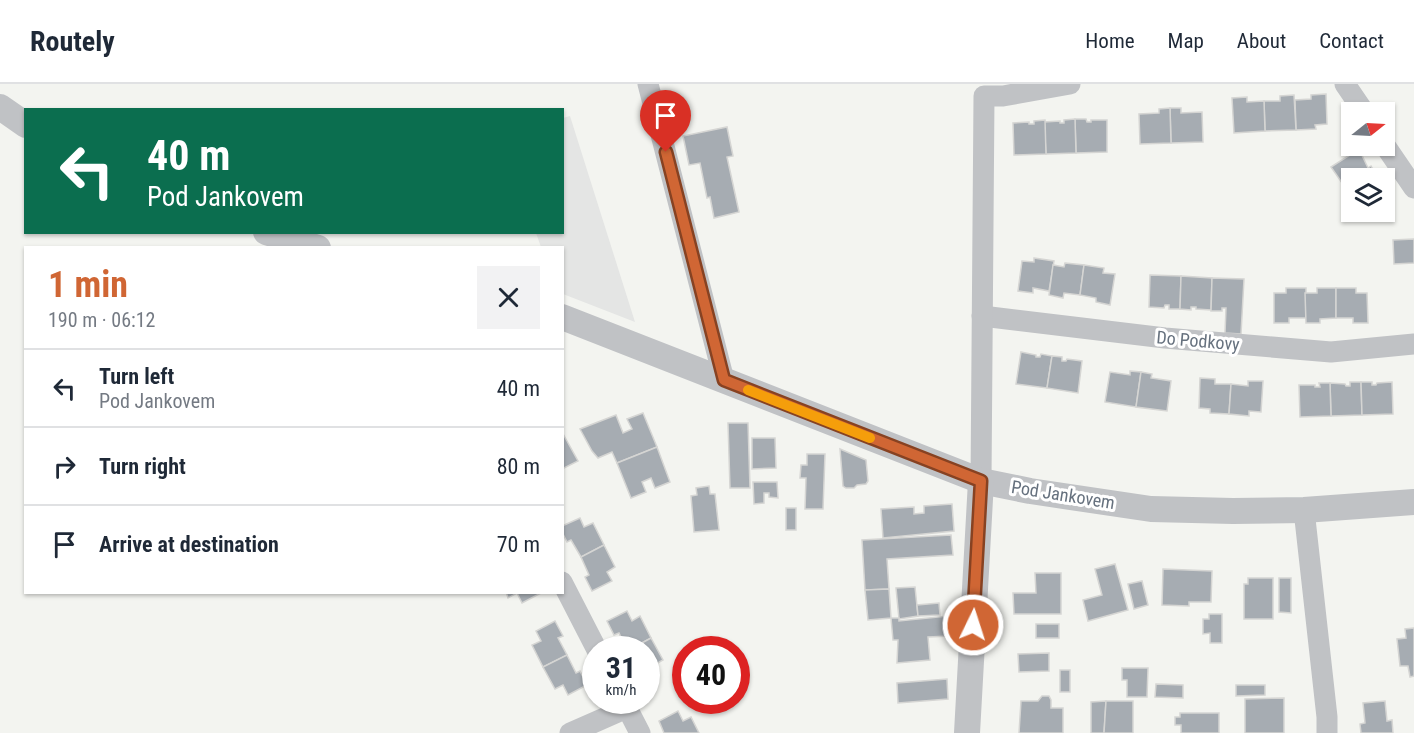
<!DOCTYPE html>
<meta charset="utf-8">
<style>
body{margin:0;font-family:"Roboto Condensed",sans-serif;background:#f2f2f3;color:#1f2937;height:100vh;display:flex;flex-direction:column;font-size:22px;white-space:nowrap}
*{box-sizing:border-box;margin:0}
p{font-size:20px;color:#747a83}
.icon{flex:none;width:33px;height:33px;fill:none;stroke:currentColor;stroke-width:2;stroke-linecap:round;stroke-linejoin:round}
.map{position:relative;flex:1;overflow:hidden}
.side{position:absolute;left:24px;top:162px;width:540px;height:348px;display:flex;flex-direction:column;background:#fff;border-radius:0px;box-shadow:0 2px 4px #0004}
.side>*{flex:none}
.banner{position:absolute;left:24px;top:24px;width:540px;height:126px;border-radius:0px;box-shadow:0 2px 4px #0004;background:#0b6e4f;color:#fff;overflow:hidden}
.needle{width:39px;rotate:72deg}
.controls{position:absolute;left:1341px;top:18px;display:grid;gap:12px}
.controls a{display:grid;place-items:center;width:54px;height:54px;border-radius:0px;background:#fff;box-shadow:0 2px 4px #0004;font-size:30px}
.speed{position:absolute;left:582px;top:552px;display:flex;gap:12px;font-size:30px;font-weight:700;text-align:center}
.speed>*{display:grid;place-content:center;width:78px;height:78px;border-radius:50%;background:#fff;box-shadow:0 2px 4px #0004;line-height:1}
.speed small{font-size:15px;font-weight:400}
.speed .limit{border:9px solid #d22;background:#fff;color:#111}
.pin{position:absolute;display:grid;place-items:center;width:51px;height:51px;color:#fff;margin:-62px -26px;border-radius:50% 50% 50% 0;rotate:-45deg;box-shadow:0 0 6px #0007}
.pin .icon{rotate:45deg}
.me{position:absolute;width:66px;margin:-33px;rotate:4deg;stroke-linejoin:round;filter:drop-shadow(0 0 4px #0008)}
.turn{display:flex;align-items:center;gap:21px;height:126px;padding:0 24px;font-size:27px}
.turn .icon{width:78px;height:78px;stroke-width:2.5}
.turn b{display:block;font-size:42px;line-height:51px}
.round{display:grid;place-items:center;flex:none;width:63px;height:63px;border-radius:0px;background:#f2f2f3}
.headline{display:flex;align-items:center;justify-content:space-between;height:102px;padding:0 24px}
h1{font-size:36px;font-weight:700;line-height:45px;color:#d06634}
ul{padding:0;list-style:none}
li{display:flex;align-items:center;gap:18px;height:78px;padding:0 24px;border-top:2px solid #e0e1e3}
li div{flex:1}
li b{display:block;font-size:22px}
li em{font-style:normal}
header{display:flex;align-items:center;gap:36px;box-sizing:border-box;height:84px;padding:0 30px;background:#fff;border-bottom:2px solid #e0e1e3}
header strong{font-size:28px}
nav{display:flex;gap:33px;margin-inline-start:auto;font-size:21px}
.map>svg:first-child{display:block}
.built{fill:#e4e5e4}
.building{fill:#a6acb2;stroke:#d5d5d3;stroke-width:1.5}
.lines{fill:none;stroke-linecap:round;stroke-linejoin:round}
.minor{stroke:#c0c2c5;stroke-width:21}
.tertiary{stroke:#c0c2c5;stroke-width:26}
.route-casing{stroke:#874222;stroke-width:15}
.route{stroke:#d06634;stroke-width:10}
.slow{stroke:#f59e0b;stroke-width:10}
.labels{text-anchor:middle;stroke-width:6;stroke-linejoin:round;paint-order:stroke}
.street-label{font-size:18px;fill:#66717e;stroke:#fff}
</style>
<header>
<strong>Routely</strong>
<nav><a>Home</a><a>Map</a><a>About</a><a>Contact</a></nav>
</header>
<div class="map">
<svg width="1414" height="649" viewBox="0 0 1414 649">
<rect width="100%" height="100%" fill="#f3f4f0"/>
<!-- built -->
<path class="built" d="M570 32 635 238 563 210 562 164 541 163 536 149 562 148 563 34Z"/>
<!-- building -->
<g class="building">
<path d="M1326 10 1327 40 1315 41 1316 45 1296 46 1295 16 1311 15V11Z"/>
<path d="M1294 11 1296 46 1265 47 1264 17H1280V12Z"/>
<path d="M1247 13V18L1264 17 1265 47 1234 49 1232 14Z"/>
<path d="M1170 24H1181V29L1202 28 1203 58 1171 59Z"/>
<path d="M1170 24 1171 59 1140 60 1139 30 1159 29V25Z"/>
<path d="M1075 35H1086L1087 38H1091V36H1107V68L1076 69Z"/>
<path d="M1075 35 1076 69 1046 70 1044 38 1060 37V39H1064V36Z"/>
<path d="M1045 36 1046 70 1014 71 1013 39 1029 38V40H1034V37Z"/>
<path d="M727 43 733 72 727 73 739 128 714 134 710 113 707 114 700 79 689 81 683 52Z"/>
<path d="M1359 65 1368 84 1371 82 1376 91 1371 94H1352V107L1349 109 1331 83Z"/>
<path d="M1414 155V179L1394 180 1393 156Z"/>
<path d="M1034 174 1054 177 1049 207 1033 204V209L1018 207 1022 177 1034 178Z"/>
<path d="M1065 179 1084 181 1080 211 1064 209 1063 214 1049 211 1053 181 1064 183Z"/>
<path d="M1084 181 1104 184 1103 189 1115 190 1110 221 1096 218V214L1080 211Z"/>
<path d="M1150 191 1181 192 1180 225H1169V221H1165L1164 224 1149 223Z"/>
<path d="M1181 192 1212 194 1211 226 1196 225V223H1191V226L1180 225Z"/>
<path d="M1212 194 1244 195 1241 250 1225 249 1226 224H1222V227H1211Z"/>
<path d="M1286 204H1306V234H1289V239H1274V209H1286Z"/>
<path d="M1317 204H1336V234L1320 235V239H1306L1305 209H1317Z"/>
<path d="M1336 204H1356V209H1367L1368 239H1353V234H1336Z"/>
<path d="M1021 268 1036 271V273H1040L1041 270 1052 272 1047 304 1016 300Z"/>
<path d="M1052 272 1062 273V277H1066L1067 275 1082 277 1078 309 1047 304Z"/>
<path d="M1130 287 1141 288 1136 323 1105 318 1110 288 1130 291Z"/>
<path d="M1141 288 1152 290 1151 294 1171 297 1167 327 1136 323Z"/>
<path d="M1200 294 1215 295V300H1231L1229 330 1210 329V325L1199 324Z"/>
<path d="M1248 297H1263L1261 328 1249 327V332L1229 330 1231 300 1248 302Z"/>
<path d="M1350 298H1361L1362 331 1331 332 1330 299 1345 300 1346 302H1350Z"/>
<path d="M1361 298H1372V301H1376L1377 299 1392 298 1393 330 1362 331Z"/>
<path d="M1319 299H1330L1331 332 1300 333 1299 301H1315V303H1320Z"/>
<path d="M643 329 657 363 617 379 612 368 598 374 592 367 580 345 616 331 623 349 632 345 627 335Z"/>
<path d="M728 339H748L750 404H730Z"/>
<path d="M562 348 578 377 562 385Z"/>
<path d="M752 354H775L776 384 752 385Z"/>
<path d="M657 363 670 398 655 404 651 394 642 398 646 408 631 414 617 379Z"/>
<path d="M840 365 866 376 868 397 866 400 857 401 854 404H846L843 402Z"/>
<path d="M807 370H825L823 425H805L806 394H800L801 381H807Z"/>
<path d="M753 398H777L778 414 769 413V409H764V419L754 420Z"/>
<path d="M709 402 710 410H715L719 446 694 448 691 412 697 411 696 404Z"/>
<path d="M952 420 954 447 883 454 881 425 914 423V430L924 429V422Z"/>
<rect x="786" y="424" width="10" height="22"/>
<path d="M580 434 584 443 593 439 604 461 581 473 571 456 567 458 562 448V442Z"/>
<path d="M951 451 953 471 887 475 889 505 865 506 862 456Z"/>
<path d="M604 461 615 483 607 488 612 497 592 507 585 493 589 491 581 473Z"/>
<path d="M1115 480 1128 526 1088 537 1083 516 1102 511 1095 485Z"/>
<path d="M1163 485 1212 487 1211 518H1189V522L1162 521Z"/>
<path d="M1035 489H1061V530H1014L1013 509H1036Z"/>
<path d="M1248 494H1273V535H1244V500H1248Z"/>
<path d="M1279 494H1291V529L1279 528Z"/>
<path d="M1142 497 1148 521 1134 525 1128 500Z"/>
<path d="M915 503 918 532 899 535 896 504Z"/>
<path d="M889 505 891 534 868 536 865 506Z"/>
<path d="M506 508H541V509L522 519 517 509 508 514Z"/>
<path d="M939 519 940 531 918 532 917 521Z"/>
<path d="M627 527 632 537 640 532 651 554 629 566H627L619 549 614 551 607 537Z"/>
<path d="M1209 530H1222V559H1210V549L1203 550V535H1209Z"/>
<path d="M948 532 950 552 928 553 930 576 897 579 898 556H893L891 534H899V537Z"/>
<path d="M555 537 563 552 558 554 567 571 543 583 532 561 541 557 536 547Z"/>
<rect x="1036" y="540" width="23" height="14"/>
<path d="M1414 544V592L1410 593 1408 582H1400L1397 555 1406 554 1405 545Z"/>
<path d="M651 554 663 576 654 581 659 590 646 597V566H629Z"/>
<path d="M1049 569V587L1019 588 1018 570Z"/>
<path d="M567 571 576 589 580 587 587 601 568 611 563 601 555 605 543 583Z"/>
<path d="M1122 584H1148L1147 613H1127V596H1122Z"/>
<rect x="1060" y="586" width="10" height="22"/>
<path d="M947 595 948 615 898 619 897 599Z"/>
<path d="M1156 600 1183 601V614L1155 613Z"/>
<path d="M1236 601H1265V611L1236 612Z"/>
<path d="M1042 612H1049L1051 616V624H1063V649H1019L1021 617H1038Z"/>
<path d="M1284 614V649H1245V615Z"/>
<path d="M1106 617 1104 649H1091V618Z"/>
<path d="M1106 617H1133V649H1104Z"/>
<path d="M1385 617 1387 637 1392 636 1393 649H1361L1360 640 1365 639 1363 619Z"/>
<path d="M678 627 683 637 691 633 699 649H664L659 637Z"/>
<path d="M1180 629H1219V649H1181V641H1175V633H1180Z"/>
</g>
<g class="lines">
<!-- minor -->
<g class="minor">
<path d="M648 0 724 296"/>
<path d="M1345 0 1364 28"/>
<path d="M1384 60 1414 104"/>
<path d="M982 232 1165 254 1331 268 1414 260"/>
<path d="M981 397 984 12H1003L1070 0"/>
<path d="M1304 426 1327 633V649"/>
<path d="M562 498 597 566"/>
<path d="M623 616 640 649"/>
<path d="M570 649 627 624"/>
</g>
<!-- tertiary -->
<g class="tertiary">
<path d="M0 23 26 41"/>
<path d="M266 148 318 164"/>
<path d="M562 233 981 397 1030 407 1151 425 1233 427 1304 426 1414 418"/>
<path d="M967 649 981 397"/>
</g>
</g>
<g class="lines">
<defs>
<path id="route" d="M666 68 724 296 981 397 973 541"/>
</defs>
<!-- route casing -->
<use href="#route" class="route-casing"/>
<!-- route -->
<use href="#route" class="route"/>
<!-- slow -->
<path class="slow" d="M748 306 870 354"/>
</g>
<g class="labels">
<!-- street labels -->
<g class="street-label">
<text transform="translate(1198 257) rotate(5)" y="6">Do Podkovy</text>
<text transform="translate(1063 411) rotate(9)" y="6">Pod Jankovem</text>
</g>
</g>
</svg>
<div class="controls">
<a><svg class="needle" viewBox="-14 -14 28 28"><path d="M0-13l5 13h-10z" fill="#e53935"/><path d="M0 13l5-13h-10z" fill="#747a83"/></svg></a>
<a><svg class="icon" aria-label="layers" viewBox="0 0 24 24"><path d="M12 4l9 5-9 5-9-5zM3 14l9 5 9-5"/></svg></a>
</div>
<div class="speed"><div>31<small>km/h</small></div><div class="limit">40</div></div>
<div class="pin" style="left:666px;top:68px;background:#d93025"><svg class="icon" aria-label="arrive" viewBox="0 0 24 24"><path d="M6 21V4h12l-3 4 3 4H6"/></svg></div>
<svg class="me" style="left:973px;top:541px" viewBox="-20 -20 40 40"><circle r="17" fill="#d06634" stroke="#fff" stroke-width="3"/><path d="M0-11L8 9 0 5-8 9z" fill="#fff"/></svg>
<div class="banner">
<div class="turn"><svg class="icon" aria-label="left" viewBox="0 0 24 24"><path d="M17 20v-9H6M10 6l-5 5 5 5"/></svg><div><b>40 m</b>Pod Jankovem</div></div>
</div>
<section class="side">
<div class="headline"><div><h1>1 min</h1><p>190 m · 06:12</p></div><a class="round"><svg class="icon" aria-label="close" viewBox="0 0 24 24"><path d="M6 6l12 12M18 6L6 18"/></svg></a></div>
<ul>
<li><svg class="icon" aria-label="left" viewBox="0 0 24 24"><path d="M17 20v-9H6M10 6l-5 5 5 5"/></svg><div><b>Turn left</b><p>Pod Jankovem</p></div><em>40 m</em></li>
<li><svg class="icon" aria-label="right" viewBox="0 0 24 24"><path d="M7 20v-9h11M14 6l5 5-5 5"/></svg><div><b>Turn right</b></div><em>80 m</em></li>
<li><svg class="icon" aria-label="arrive" viewBox="0 0 24 24"><path d="M6 21V4h12l-3 4 3 4H6"/></svg><div><b>Arrive at destination</b></div><em>70 m</em></li>
</ul>
</section>
</div>
